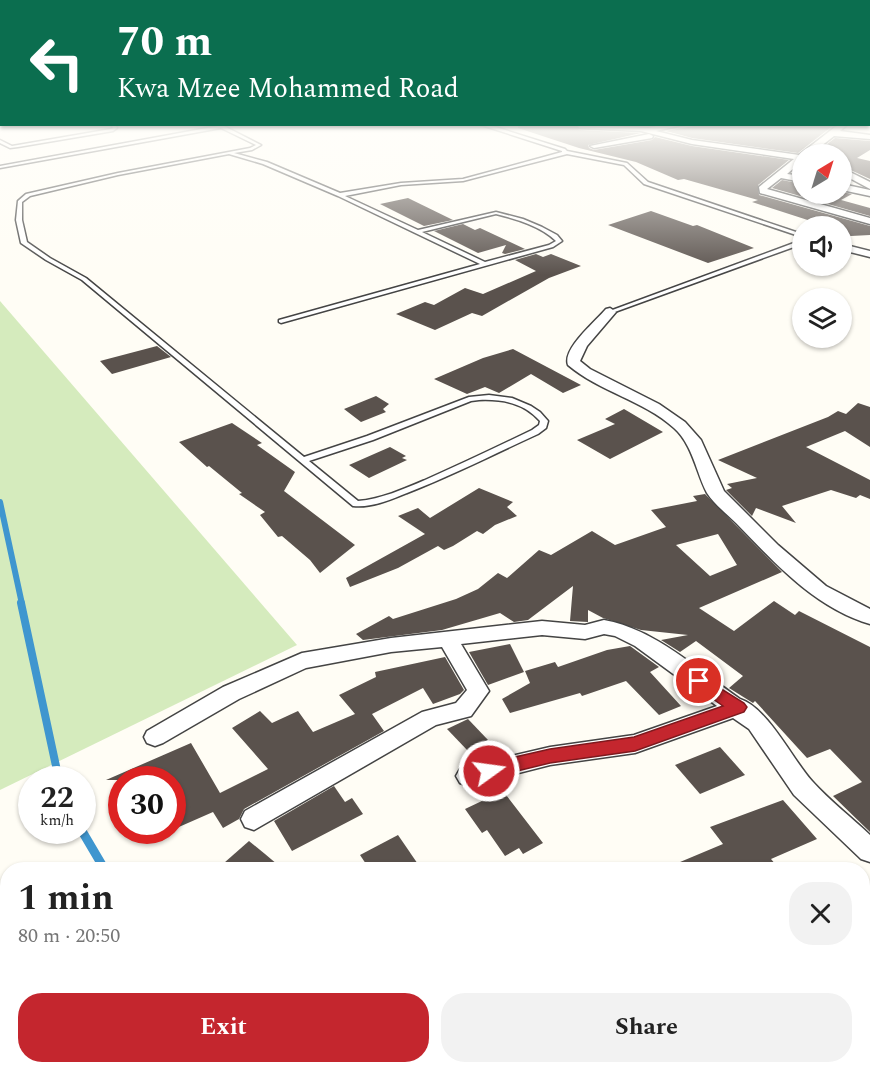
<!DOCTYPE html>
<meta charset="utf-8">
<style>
body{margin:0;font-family:Spectral,serif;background:#f2f2f2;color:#222;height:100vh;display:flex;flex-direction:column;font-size:22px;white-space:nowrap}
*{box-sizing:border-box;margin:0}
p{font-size:20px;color:#767676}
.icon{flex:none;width:33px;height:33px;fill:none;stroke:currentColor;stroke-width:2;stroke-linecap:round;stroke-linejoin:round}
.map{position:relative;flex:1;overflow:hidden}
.side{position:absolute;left:0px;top:862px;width:870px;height:212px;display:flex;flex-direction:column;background:#fff;border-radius:24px 24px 0 0;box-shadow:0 2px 4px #0004}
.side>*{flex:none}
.hud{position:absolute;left:0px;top:0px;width:870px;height:126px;box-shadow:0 2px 4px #0004;background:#0b6e4f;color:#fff;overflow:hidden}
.needle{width:39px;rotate:38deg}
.tools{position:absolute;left:792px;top:144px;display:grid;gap:12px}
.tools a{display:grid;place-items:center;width:60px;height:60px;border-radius:50%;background:#fff;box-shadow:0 2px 4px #0004;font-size:30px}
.speed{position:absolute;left:18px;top:766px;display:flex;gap:12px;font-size:30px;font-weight:700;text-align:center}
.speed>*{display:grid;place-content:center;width:78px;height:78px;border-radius:50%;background:#fff;box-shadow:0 2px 4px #0004;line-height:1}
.speed small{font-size:15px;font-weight:400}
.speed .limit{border:9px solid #d22;background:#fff;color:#111}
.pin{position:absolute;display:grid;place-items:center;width:51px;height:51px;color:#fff;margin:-26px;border:3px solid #fff;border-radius:50%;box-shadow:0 2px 6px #0007}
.me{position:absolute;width:66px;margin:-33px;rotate:76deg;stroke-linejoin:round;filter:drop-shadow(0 0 4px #0008)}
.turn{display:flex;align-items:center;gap:21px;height:126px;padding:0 18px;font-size:27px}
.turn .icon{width:78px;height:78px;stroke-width:2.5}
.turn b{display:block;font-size:42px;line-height:51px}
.round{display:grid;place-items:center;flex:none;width:63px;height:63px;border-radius:24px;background:#f2f2f2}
.head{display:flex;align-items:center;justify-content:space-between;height:102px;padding:0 18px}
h1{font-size:36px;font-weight:700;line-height:45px}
.button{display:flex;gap:12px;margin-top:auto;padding:12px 18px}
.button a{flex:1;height:69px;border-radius:24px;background:#c4262e;color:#fff;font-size:24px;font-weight:700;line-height:69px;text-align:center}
.button a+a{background:#f2f2f2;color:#222}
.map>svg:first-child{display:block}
.green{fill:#d5ebbd}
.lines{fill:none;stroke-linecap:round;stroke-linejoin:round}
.stream-far2{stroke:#3f96cf;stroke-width:6}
.stream-far1{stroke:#3f96cf;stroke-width:8}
.stream{stroke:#3f96cf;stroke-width:9}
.building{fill:#5a524d;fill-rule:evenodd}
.service-casing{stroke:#444;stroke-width:3}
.minor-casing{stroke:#444;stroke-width:3}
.service{fill:#fff;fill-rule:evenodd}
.minor{fill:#fff;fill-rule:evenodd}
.route{fill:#c4262e;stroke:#7f191e;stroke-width:1.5}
</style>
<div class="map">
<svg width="870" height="1073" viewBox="0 0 870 1073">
<rect width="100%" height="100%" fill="#fffdf5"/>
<!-- green -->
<path class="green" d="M0 301 297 645 0 790Z"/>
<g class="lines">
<!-- stream-far2 -->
<path class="stream-far2" d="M0 502 22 604"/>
<!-- stream-far1 -->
<path class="stream-far1" d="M21 603 59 780"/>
<!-- stream -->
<g class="stream">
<path d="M82 831 105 870"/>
<path d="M225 1066 229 1073"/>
</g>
</g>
<!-- building -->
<g class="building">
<path d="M519 124H574L579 130 641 133 588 145 589 148 594 150 652 140 655 137 692 146 789 160 758 185 759 195 870 226V235L851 236 842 233V226L820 224 752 202 758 200 684 179 678 180 636 162 579 148 518 128Z"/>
<path d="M705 124H835L798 153 692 138 666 131Z"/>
<path d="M835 138 870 141V150L857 158 870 161V179L842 166V154H814Z"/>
<path d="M782 180 802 184V194L842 192 852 194 841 200 870 208V216L772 188Z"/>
<path d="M408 198 453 220 424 226 380 204Z"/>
<path d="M651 211 693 226 697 225 754 248 708 263 608 225Z"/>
<path d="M463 224 475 230 480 228 525 249 505 254 502 253 506 245 478 253 434 231Z"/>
<path d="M536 254 543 257 551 254 581 266 549 278 482 316 472 313 435 330 396 314 425 302 434 305 465 288 483 294 536 271 515 260Z"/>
<path d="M157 346 171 357 112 374 100 361Z"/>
<path d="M513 349 581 385 563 393 531 374 499 393 485 387 467 394 434 379 483 358Z"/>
<path d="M376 396 389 404 383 409 386 412 361 422 344 409Z"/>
<path d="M858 403 870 407V447L845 431 806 447 870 480V499L860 495 856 498 831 490 782 506 796 523 756 508 752 516 726 490 732 488 727 484 757 478 718 460 828 417 838 411 846 414Z"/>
<path d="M624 409 663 432 610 459 577 440 615 424 605 419Z"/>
<path d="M232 423 262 443 257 445 295 472 284 491 355 545 320 573 310 560 282 536 278 537 260 515 265 512 239 494 242 493 209 466 207 467 179 442Z"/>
<path d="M390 447 406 456 402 458 407 460 369 478 349 465Z"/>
<path d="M479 488 513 502 507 507 517 516 495 525 483 534 477 531 453 546 444 550 438 546 398 568 350 587 346 578 425 534 398 516 418 508 430 518Z"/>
<path d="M705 494 782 572 699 608 734 631 774 601 795 615 799 611 870 647V832L833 796 862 782 830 749 807 758 755 701 753 703 729 688 743 676 696 641 680 652 661 640 688 635 641 630 603 618 588 610V622L570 621 573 586 528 620 514 622 500 613 442 630 363 640 356 634 389 616 393 619 456 599 478 589 498 573 507 578 539 550 551 555 592 531 615 545 666 527 651 510 697 501 693 496ZM718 534 737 565 710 576 676 545Z"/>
<path d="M510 644 524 672 488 685 469 652Z"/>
<path d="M630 646 659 667 650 672 681 706 659 715 626 681 582 696 580 693 510 713 502 699 530 683 525 671 555 662 558 667 607 650Z"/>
<path d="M445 657 464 690 460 694 433 704 423 688 372 714 384 731 244 809 239 819 223 828 213 812 172 830V780H106L191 743 220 793 268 769 232 728 260 711 272 723 298 711 313 732 355 714 339 695 376 677 375 672Z"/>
<path d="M468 719 488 740 468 751 447 729Z"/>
<path d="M720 747 745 775 700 794 675 765Z"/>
<path d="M334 786 345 802 352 798 363 814 292 851 274 821Z"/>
<path d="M503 791 543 843 523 854 519 848 505 856 487 830 482 833 465 809Z"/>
<path d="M783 800 817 839 771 859 776 865 763 870H661L723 844 710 827Z"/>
<path d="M398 835 422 870H370L360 855Z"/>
<path d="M249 841 265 854 284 870H216Z"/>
</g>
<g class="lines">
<defs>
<g id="service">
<path d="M111 124H115L117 128 113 131 18 147 10 148 0 143V140L12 146 18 145 111 129 113 128Z"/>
<path d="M214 124H220L261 145 252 150 234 153 267 162 340 193 401 183 463 179 562 152V151L478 124H486L565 149 567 151 627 163 648 182 802 234V237L644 184 624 165 567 154 463 181 401 185 345 196 418 230 496 212 523 219 542 227 557 235 562 241 553 247 281 323 279 322V320L480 264 338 196 263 164 229 154 118 175 30 196 22 202V220L27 242 50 258 86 278 304 457 367 436 469 397 489 395 512 398 531 406 540 412 548 421 546 428 538 434C494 454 451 476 407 493 390 500 371 508 353 506L82 280 46 260 21 243 16 220 18 201 26 194 118 173 250 148 256 145 221 128 0 168V166L218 126ZM496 214C516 219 541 226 556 241L549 245 485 262 422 232ZM479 400C503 399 524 403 540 421L539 425 532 430C497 447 461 464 425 480 404 489 381 499 358 501L309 461 373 440 471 401Z"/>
<path d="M802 240V244L612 313 607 312Z"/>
</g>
<g id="minor">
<path d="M576 124 648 128 665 124H687L656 131 692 140 799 155 839 124H848L840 131 870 135V139L834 136 811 154H802V161L787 174 802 176V182L781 178 767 189 870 218V224L760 193 759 187 794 159 692 144 641 131 579 128Z"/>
<path d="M649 134 653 136 652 138 594 148 590 146Z"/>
<path d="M842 168 870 182V189L842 174Z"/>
<path d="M842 184 870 190V196L842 190Z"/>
<path d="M842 244 870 251V257L842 250Z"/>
<path d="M610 308 616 312 587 346 580 361 590 369 659 404 685 422 701 440 724 491 778 545 826 586 870 609V624C815 608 774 562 736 523 727 514 714 504 707 493 696 472 693 445 674 428 643 400 600 392 568 365 562 349 595 322 606 309Z"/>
<path d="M604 620C655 629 698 670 740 699 768 708 792 759 812 781 829 800 851 817 870 835V862L861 859 794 795 749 729 733 718 635 753 550 765 468 786 460 783 456 776 460 769 468 766 550 747 634 735 717 706 635 646 615 636 604 634 585 639 542 635 461 644 489 691 471 716 436 725 254 830 245 827 241 819 245 811 422 712 456 703 467 690 442 647 391 652 306 668 239 699 163 743 155 746 147 743 144 737 147 731 223 687 302 653 391 638 542 621 585 625Z"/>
<path d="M870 1012V1043L862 1046V1015Z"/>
<path d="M772 1066H812L810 1073H769Z"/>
</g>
</defs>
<!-- service casing -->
<use href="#service" class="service-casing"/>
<!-- minor casing -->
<use href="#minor" class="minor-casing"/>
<!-- service -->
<use href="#service" class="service"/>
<!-- minor -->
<use href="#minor" class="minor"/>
</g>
<!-- sky -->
<linearGradient id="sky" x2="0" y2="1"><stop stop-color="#95c6ee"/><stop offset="0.45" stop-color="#fffefa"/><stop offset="1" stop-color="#fffefa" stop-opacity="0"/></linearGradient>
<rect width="870" height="275" fill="url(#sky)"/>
<!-- route -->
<path class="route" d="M699 675 744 703 747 707 744 712 635 751 550 763 489 778 482 776 480 771 482 765 489 763 550 749 634 737 723 706 693 685 691 681 693 676Z"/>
</svg>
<div class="tools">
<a><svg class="needle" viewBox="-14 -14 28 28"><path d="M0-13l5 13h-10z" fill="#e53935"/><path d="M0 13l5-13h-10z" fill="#767676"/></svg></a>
<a><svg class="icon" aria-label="sound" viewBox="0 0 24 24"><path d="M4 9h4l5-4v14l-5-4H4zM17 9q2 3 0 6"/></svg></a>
<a><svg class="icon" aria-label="layers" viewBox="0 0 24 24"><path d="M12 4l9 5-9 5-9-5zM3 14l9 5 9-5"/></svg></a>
</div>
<div class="speed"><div>22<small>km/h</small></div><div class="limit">30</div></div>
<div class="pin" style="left:699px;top:681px;background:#d93025"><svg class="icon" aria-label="arrive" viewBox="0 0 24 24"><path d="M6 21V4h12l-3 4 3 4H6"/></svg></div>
<svg class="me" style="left:489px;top:771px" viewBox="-20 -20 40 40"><circle r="17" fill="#c4262e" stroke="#fff" stroke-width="3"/><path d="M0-11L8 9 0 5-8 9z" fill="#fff"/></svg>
<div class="hud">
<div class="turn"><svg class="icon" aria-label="left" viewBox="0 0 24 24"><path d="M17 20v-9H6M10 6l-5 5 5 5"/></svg><div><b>70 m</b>Kwa Mzee Mohammed Road</div></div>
</div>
<section class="side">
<div class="head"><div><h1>1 min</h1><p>80 m · 20:50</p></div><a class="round"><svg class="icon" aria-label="close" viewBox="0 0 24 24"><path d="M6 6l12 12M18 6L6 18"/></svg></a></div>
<div class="button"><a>Exit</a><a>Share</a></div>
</section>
</div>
